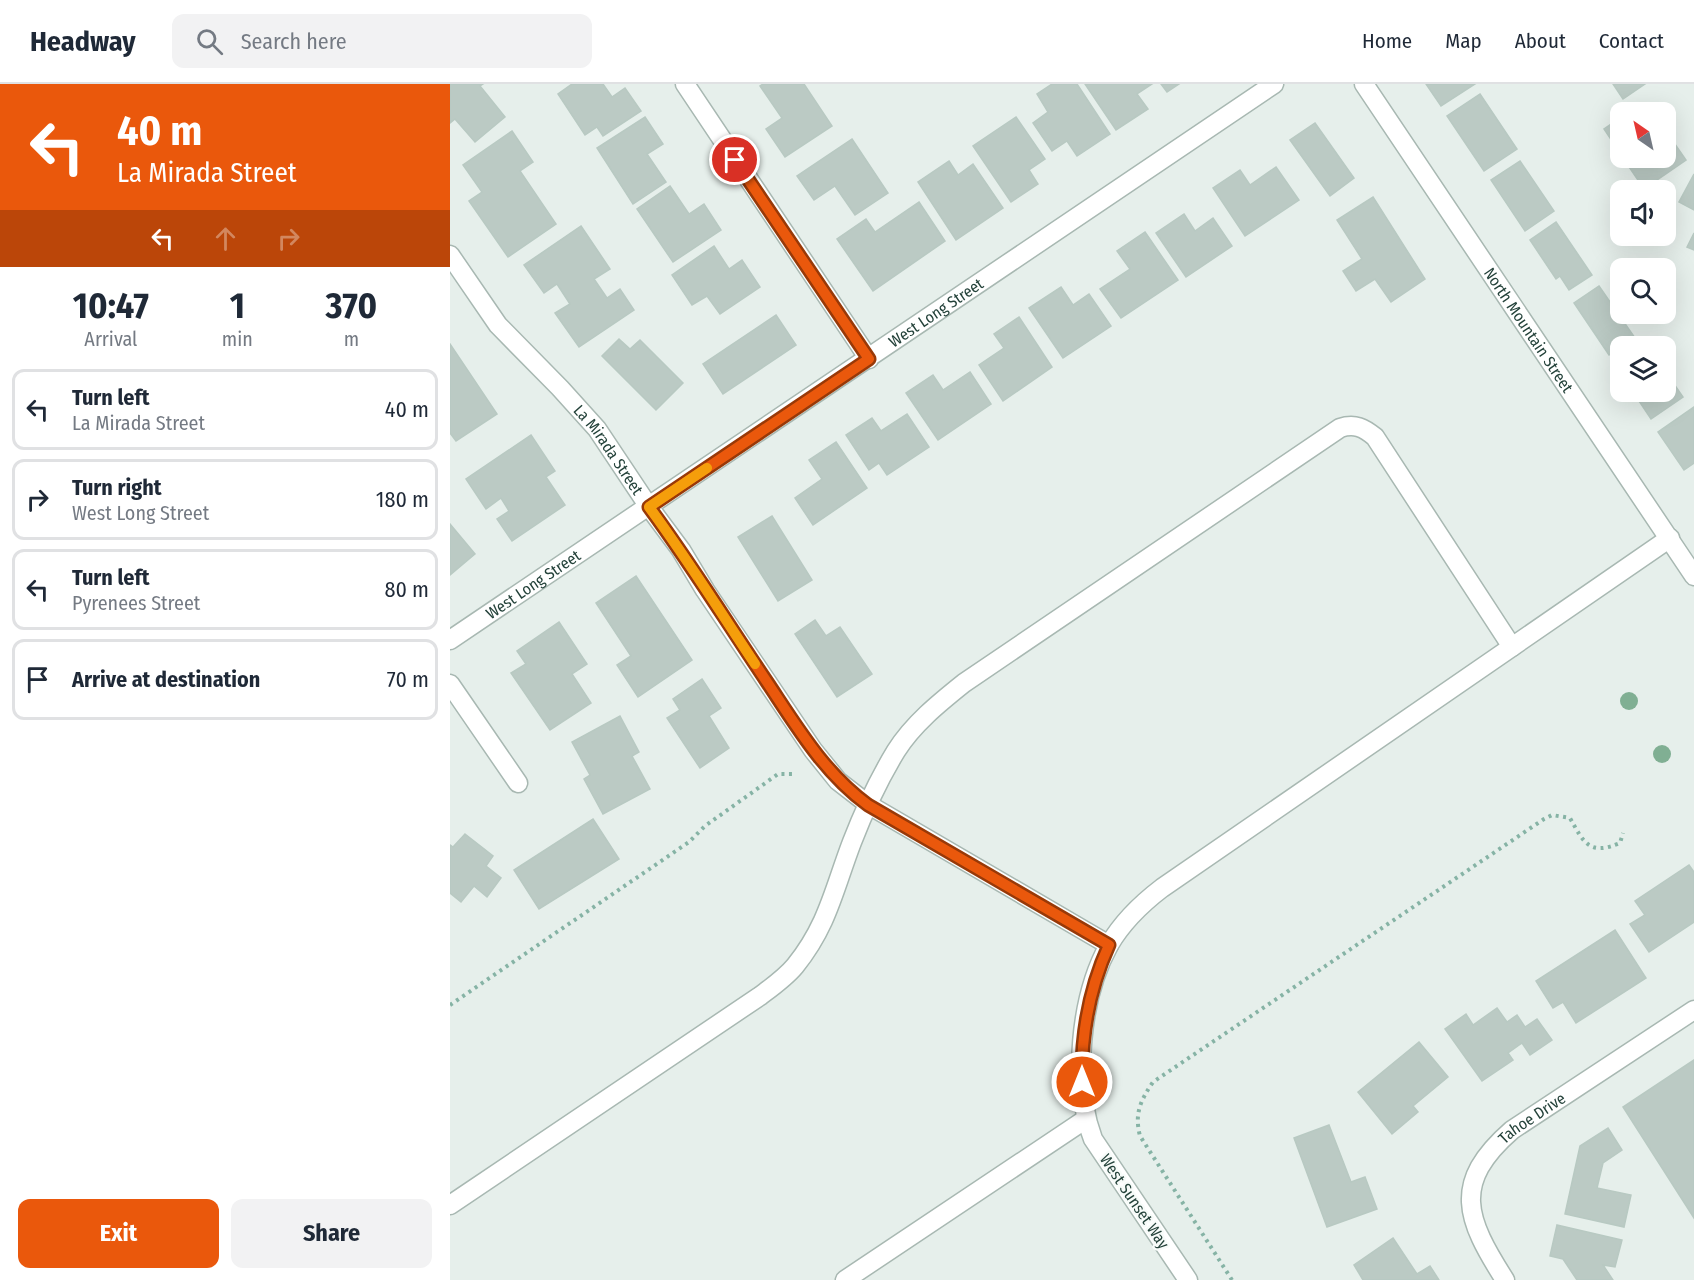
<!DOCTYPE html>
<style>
body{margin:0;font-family:"Fira Sans Condensed",sans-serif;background:#f2f2f3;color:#1f2937;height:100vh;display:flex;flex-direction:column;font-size:22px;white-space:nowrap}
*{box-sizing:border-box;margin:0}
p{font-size:20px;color:#747a83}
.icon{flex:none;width:33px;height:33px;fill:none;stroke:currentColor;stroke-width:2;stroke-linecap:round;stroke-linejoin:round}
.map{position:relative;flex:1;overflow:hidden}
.details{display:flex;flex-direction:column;background:#fff;width:450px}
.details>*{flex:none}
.guide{background:#ea580c;color:#fff;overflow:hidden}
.needle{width:39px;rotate:326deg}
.tools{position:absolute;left:1160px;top:18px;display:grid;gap:12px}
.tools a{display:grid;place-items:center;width:66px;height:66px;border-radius:12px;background:#fff;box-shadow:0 6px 24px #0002;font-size:30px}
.pin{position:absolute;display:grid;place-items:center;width:51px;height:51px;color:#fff;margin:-26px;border:3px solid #fff;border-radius:50%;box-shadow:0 2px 6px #0007}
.me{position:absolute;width:66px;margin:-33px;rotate:0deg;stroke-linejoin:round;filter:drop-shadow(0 0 4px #0008)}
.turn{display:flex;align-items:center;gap:21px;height:126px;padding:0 18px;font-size:27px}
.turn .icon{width:78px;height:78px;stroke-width:2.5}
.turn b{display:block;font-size:42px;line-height:51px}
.lanes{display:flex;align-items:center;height:57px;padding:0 18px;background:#0003;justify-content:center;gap:30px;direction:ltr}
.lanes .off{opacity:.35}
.eta{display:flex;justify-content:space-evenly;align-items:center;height:102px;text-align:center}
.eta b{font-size:36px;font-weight:700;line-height:42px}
.primary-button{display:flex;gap:12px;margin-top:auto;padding:12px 18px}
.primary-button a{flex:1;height:69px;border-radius:12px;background:#ea580c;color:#fff;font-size:24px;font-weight:700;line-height:69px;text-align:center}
.primary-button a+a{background:#f2f2f3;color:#1f2937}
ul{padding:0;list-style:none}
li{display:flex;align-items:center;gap:18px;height:81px;margin:0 12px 9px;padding:0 6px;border:3px solid #e0e1e3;border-radius:12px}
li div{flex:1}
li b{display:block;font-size:22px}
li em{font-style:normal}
header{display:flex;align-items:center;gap:36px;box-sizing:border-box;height:84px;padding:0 30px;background:#fff;border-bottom:2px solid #e0e1e3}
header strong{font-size:28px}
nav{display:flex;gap:33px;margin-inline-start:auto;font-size:21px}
.search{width:420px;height:54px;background:#f2f2f3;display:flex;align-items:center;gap:15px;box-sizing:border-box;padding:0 21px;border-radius:12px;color:#747a83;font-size:22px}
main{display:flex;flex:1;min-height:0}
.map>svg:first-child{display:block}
.building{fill:#bbcac4;stroke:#b8c9c2;stroke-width:1.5}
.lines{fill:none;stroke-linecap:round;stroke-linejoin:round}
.minor-casing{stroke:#a8b8b2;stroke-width:21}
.path{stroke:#86b3a5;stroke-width:4;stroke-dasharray:3 4.5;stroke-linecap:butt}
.minor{stroke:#fff;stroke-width:18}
.tree{fill:#80af93}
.route-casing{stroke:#983908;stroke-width:15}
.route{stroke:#ea580c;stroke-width:10}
.slow{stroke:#f59e0b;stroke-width:10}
.labels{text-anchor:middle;stroke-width:4.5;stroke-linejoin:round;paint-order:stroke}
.street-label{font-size:16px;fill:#24423a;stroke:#f7fbf9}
</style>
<header>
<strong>Headway</strong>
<div class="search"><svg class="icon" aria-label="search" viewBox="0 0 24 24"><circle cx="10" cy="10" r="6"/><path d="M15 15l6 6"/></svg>Search here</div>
<nav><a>Home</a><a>Map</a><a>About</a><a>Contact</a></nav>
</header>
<main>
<section class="details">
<div class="guide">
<div class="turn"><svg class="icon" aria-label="left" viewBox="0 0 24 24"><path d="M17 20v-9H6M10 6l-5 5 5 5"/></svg><div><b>40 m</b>La Mirada Street</div></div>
<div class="lanes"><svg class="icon" aria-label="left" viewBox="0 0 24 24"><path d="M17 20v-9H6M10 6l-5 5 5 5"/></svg><svg class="icon off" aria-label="ahead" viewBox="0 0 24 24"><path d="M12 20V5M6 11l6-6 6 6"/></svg><svg class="icon off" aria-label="right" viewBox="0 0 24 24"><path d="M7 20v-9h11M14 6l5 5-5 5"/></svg></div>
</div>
<div class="eta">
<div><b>10:47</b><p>Arrival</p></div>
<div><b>1</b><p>min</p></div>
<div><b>370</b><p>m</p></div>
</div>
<ul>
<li><svg class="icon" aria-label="left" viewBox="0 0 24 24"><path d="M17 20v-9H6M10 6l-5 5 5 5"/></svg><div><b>Turn left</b><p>La Mirada Street</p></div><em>40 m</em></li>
<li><svg class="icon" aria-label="right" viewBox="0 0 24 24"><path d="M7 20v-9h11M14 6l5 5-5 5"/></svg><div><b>Turn right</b><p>West Long Street</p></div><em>180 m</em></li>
<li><svg class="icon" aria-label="left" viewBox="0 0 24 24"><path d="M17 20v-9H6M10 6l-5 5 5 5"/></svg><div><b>Turn left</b><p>Pyrenees Street</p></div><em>80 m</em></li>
<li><svg class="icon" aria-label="arrive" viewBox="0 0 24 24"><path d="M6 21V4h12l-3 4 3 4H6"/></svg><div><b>Arrive at destination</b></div><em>70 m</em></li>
</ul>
<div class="primary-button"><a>Exit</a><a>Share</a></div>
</section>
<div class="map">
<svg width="1244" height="1196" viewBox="0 0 1244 1196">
<rect width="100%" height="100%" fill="#e6efeb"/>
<!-- building -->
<g class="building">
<path d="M0 0H33L30 2 55 33 25 58 5 35 0 39Z"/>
<path d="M122 0H153L162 13 175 4 191 27 153 52 147 43 135 51 108 10Z"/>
<path d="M313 0H354L382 42 335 73 316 45 332 34 310 2Z"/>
<path d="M602 0H627L660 50 627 72 617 57 602 67 583 39 598 28 587 10Z"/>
<path d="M635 0H702L687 10 698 25 666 46Z"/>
<path d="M711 0H729L717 8Z"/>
<path d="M976 0H1025L991 22Z"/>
<path d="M1163 0H1195L1173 15Z"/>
<path d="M1030 10 1067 65 1034 87 997 32Z"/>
<path d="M195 33 213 60 197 70 216 98 183 120 147 64Z"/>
<path d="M566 33 595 75 579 86 588 100 561 118 523 62Z"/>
<path d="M1170 34V69L1154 45Z"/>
<path d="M865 39 904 94 880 112 840 56Z"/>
<path d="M62 47 83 78 70 87 106 140 58 173 19 117 32 108 13 81Z"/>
<path d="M1220 53 1236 76 1194 105 1173 74H1215V57Z"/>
<path d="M402 55 438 109 405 131 385 102 364 116 347 92Z"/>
<path d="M499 77 508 91 523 80 553 124 506 156 468 98Z"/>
<path d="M1070 77 1104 127 1075 147 1041 96Z"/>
<path d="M826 83 849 116 795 152 763 104 790 86 800 101Z"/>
<path d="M1244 90V126L1229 118Z"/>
<path d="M220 102 239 130 254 120 271 146 223 178 187 125Z"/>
<path d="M923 113 975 195 941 218 925 195 906 207 893 187 912 175 887 136Z"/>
<path d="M469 118 495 157 423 207 387 155 416 135 425 148Z"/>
<path d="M734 130 745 147 763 134 782 162 736 193 706 149Z"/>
<path d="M1106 138 1142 191 1119 206 1110 192 1106 195 1080 156Z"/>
<path d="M131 142 160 185 144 195 157 214 170 205 184 226 129 263 105 229 120 220 107 200 94 209 74 181Z"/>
<path d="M695 148 728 196 671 234 650 205 680 185 667 167Z"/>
<path d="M1244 149V166L1237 163Z"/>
<path d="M264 162 279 185 292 176 310 203 270 230 257 212 242 221 222 191Z"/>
<path d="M1149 202 1185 254 1159 271 1124 219Z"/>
<path d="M611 203 623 221 639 210 661 242 613 274 579 224Z"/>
<path d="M326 231 346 261 273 310 253 280Z"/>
<path d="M569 233 602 283 553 317 529 281 554 264 544 250Z"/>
<path d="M169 255 180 265 190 256 233 299 206 326 152 272Z"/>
<path d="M0 260 47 330 6 357 0 349Z"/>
<path d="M1215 287 1233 313 1201 335 1183 308H1215Z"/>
<path d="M520 288 541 320 488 356 456 309 483 291 493 306Z"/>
<path d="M1244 323V379L1234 386 1208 348Z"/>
<path d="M457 330 479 363 437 391 429 379 419 386 396 351 422 334 431 347Z"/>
<path d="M81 351 105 387 96 393 115 421 62 457 47 435 59 427 51 414 36 425 16 395Z"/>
<path d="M386 358 417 404 363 441 345 414 372 395 359 376Z"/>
<path d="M322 432 362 496 328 517 288 453Z"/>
<path d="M0 440 25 470 0 491Z"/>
<path d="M186 492 242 576 188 613 167 581 181 572 146 519Z"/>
<path d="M365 536 376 552 390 543 422 590 387 613 345 550Z"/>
<path d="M109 538 137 580 122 590 141 619 100 646 61 589 76 580 67 567Z"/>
<path d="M252 595 271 624 259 632 279 664 250 684 217 634 230 626 223 615Z"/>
<path d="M170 632 189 668 182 672 200 705 153 730 134 695 140 691 122 658Z"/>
<path d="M143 735 169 775 89 825 64 786Z"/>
<path d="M15 750 43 772 36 782 51 794 37 813 24 802 11 818 0 809V761L3 763Z"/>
<path d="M1239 781 1244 788V838L1199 868 1180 840 1195 831 1185 817Z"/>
<path d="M1165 846 1196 894 1126 939 1113 918 1103 924 1086 897Z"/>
<path d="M1047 924 1057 938 1067 931 1075 943 1087 935 1102 956 1080 971 1072 959 1058 969 1063 976 1032 997 995 945 1016 930 1023 941Z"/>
<path d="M969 958 998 993 963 1022 968 1028 942 1050 908 1008Z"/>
<path d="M1244 976V1134L1173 1023Z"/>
<path d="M879 1041 901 1098 915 1093 927 1125 877 1143 844 1054Z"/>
<path d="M1158 1044 1172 1066 1153 1079 1147 1104 1181 1111 1174 1143 1115 1130 1130 1062Z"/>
<path d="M1107 1141 1172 1156 1165 1183 1153 1181 1163 1196H1127L1113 1175 1100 1172Z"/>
<path d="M943 1154 967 1190 980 1182 989 1196H913L904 1181Z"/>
</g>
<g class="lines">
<defs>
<g id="minor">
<path d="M235 0 419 275"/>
<path id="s1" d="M914 0 1244 492"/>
<path id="s2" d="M0 171 48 241 110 304 147 345 199 423 231 466 255 506 363 666 388 697 419 721 659 861"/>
<path id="s3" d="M0 556 824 0"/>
<path d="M0 600 68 699"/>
<path d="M0 1121 310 912C322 903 335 894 345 882 378 841 384 805 402 758 414 727 429 695 446 667 463 640 489 619 514 599L890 344C905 339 914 344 925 353L1062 563"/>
<path d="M395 1196 636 1035"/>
<path d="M738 1196 643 1055C622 999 630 913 659 861 673 837 691 820 712 804L1220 454"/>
<path id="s4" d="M1055 1196C1016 1135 1001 1099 1062 1046L1244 926"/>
</g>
</defs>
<!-- minor casing -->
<use href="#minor" class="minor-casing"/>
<!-- path -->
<g class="path">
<path d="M0 921 239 758 255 742 328 690H342"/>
<path d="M782 1196 690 1052C684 1029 691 1016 703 998L1094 735 1102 731 1120 734C1134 759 1139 772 1170 759L1173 749"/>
</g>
<!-- minor -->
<use href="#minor" class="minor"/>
</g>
<!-- trees -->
<g class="tree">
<circle cx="1179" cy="617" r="9"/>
<circle cx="1212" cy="670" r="9"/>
</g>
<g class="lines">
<defs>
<path id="route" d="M285 76 419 275 199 423C241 480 278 540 317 598 347 643 374 689 418 721L659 861C639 905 631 950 632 998"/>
</defs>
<!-- route casing -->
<use href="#route" class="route-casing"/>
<!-- route -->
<use href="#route" class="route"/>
<!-- slow -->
<path class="slow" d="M257 384 199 423C237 474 270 528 305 580"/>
</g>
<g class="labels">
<!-- street labels -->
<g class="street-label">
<text dy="6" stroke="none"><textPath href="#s3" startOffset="586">West Long Street</textPath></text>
<text dy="6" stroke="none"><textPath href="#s1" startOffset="296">North Mountain Street</textPath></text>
<text dy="6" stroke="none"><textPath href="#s2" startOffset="252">La Mirada Street</textPath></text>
<text dy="6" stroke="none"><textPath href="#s3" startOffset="100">West Long Street</textPath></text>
<text dy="6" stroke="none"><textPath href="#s4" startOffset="195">Tahoe Drive</textPath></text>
<text transform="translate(685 1117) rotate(56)" y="6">West Sunset Way</text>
</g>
</g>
</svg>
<div class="tools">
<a><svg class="needle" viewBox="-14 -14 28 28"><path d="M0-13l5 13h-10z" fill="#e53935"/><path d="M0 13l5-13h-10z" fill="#747a83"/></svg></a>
<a><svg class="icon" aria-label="sound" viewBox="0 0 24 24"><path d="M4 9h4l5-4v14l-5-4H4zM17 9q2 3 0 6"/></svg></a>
<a><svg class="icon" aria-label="search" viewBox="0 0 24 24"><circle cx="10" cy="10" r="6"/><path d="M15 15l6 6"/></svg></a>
<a><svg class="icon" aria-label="layers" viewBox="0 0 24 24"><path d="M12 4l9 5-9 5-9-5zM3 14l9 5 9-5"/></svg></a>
</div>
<div class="pin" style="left:285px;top:76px;background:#d93025"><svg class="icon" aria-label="arrive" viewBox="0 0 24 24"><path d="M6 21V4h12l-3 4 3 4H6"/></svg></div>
<svg class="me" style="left:632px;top:998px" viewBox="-20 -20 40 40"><circle r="17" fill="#ea580c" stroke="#fff" stroke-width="3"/><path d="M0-11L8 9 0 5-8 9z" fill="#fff"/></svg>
</div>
</main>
